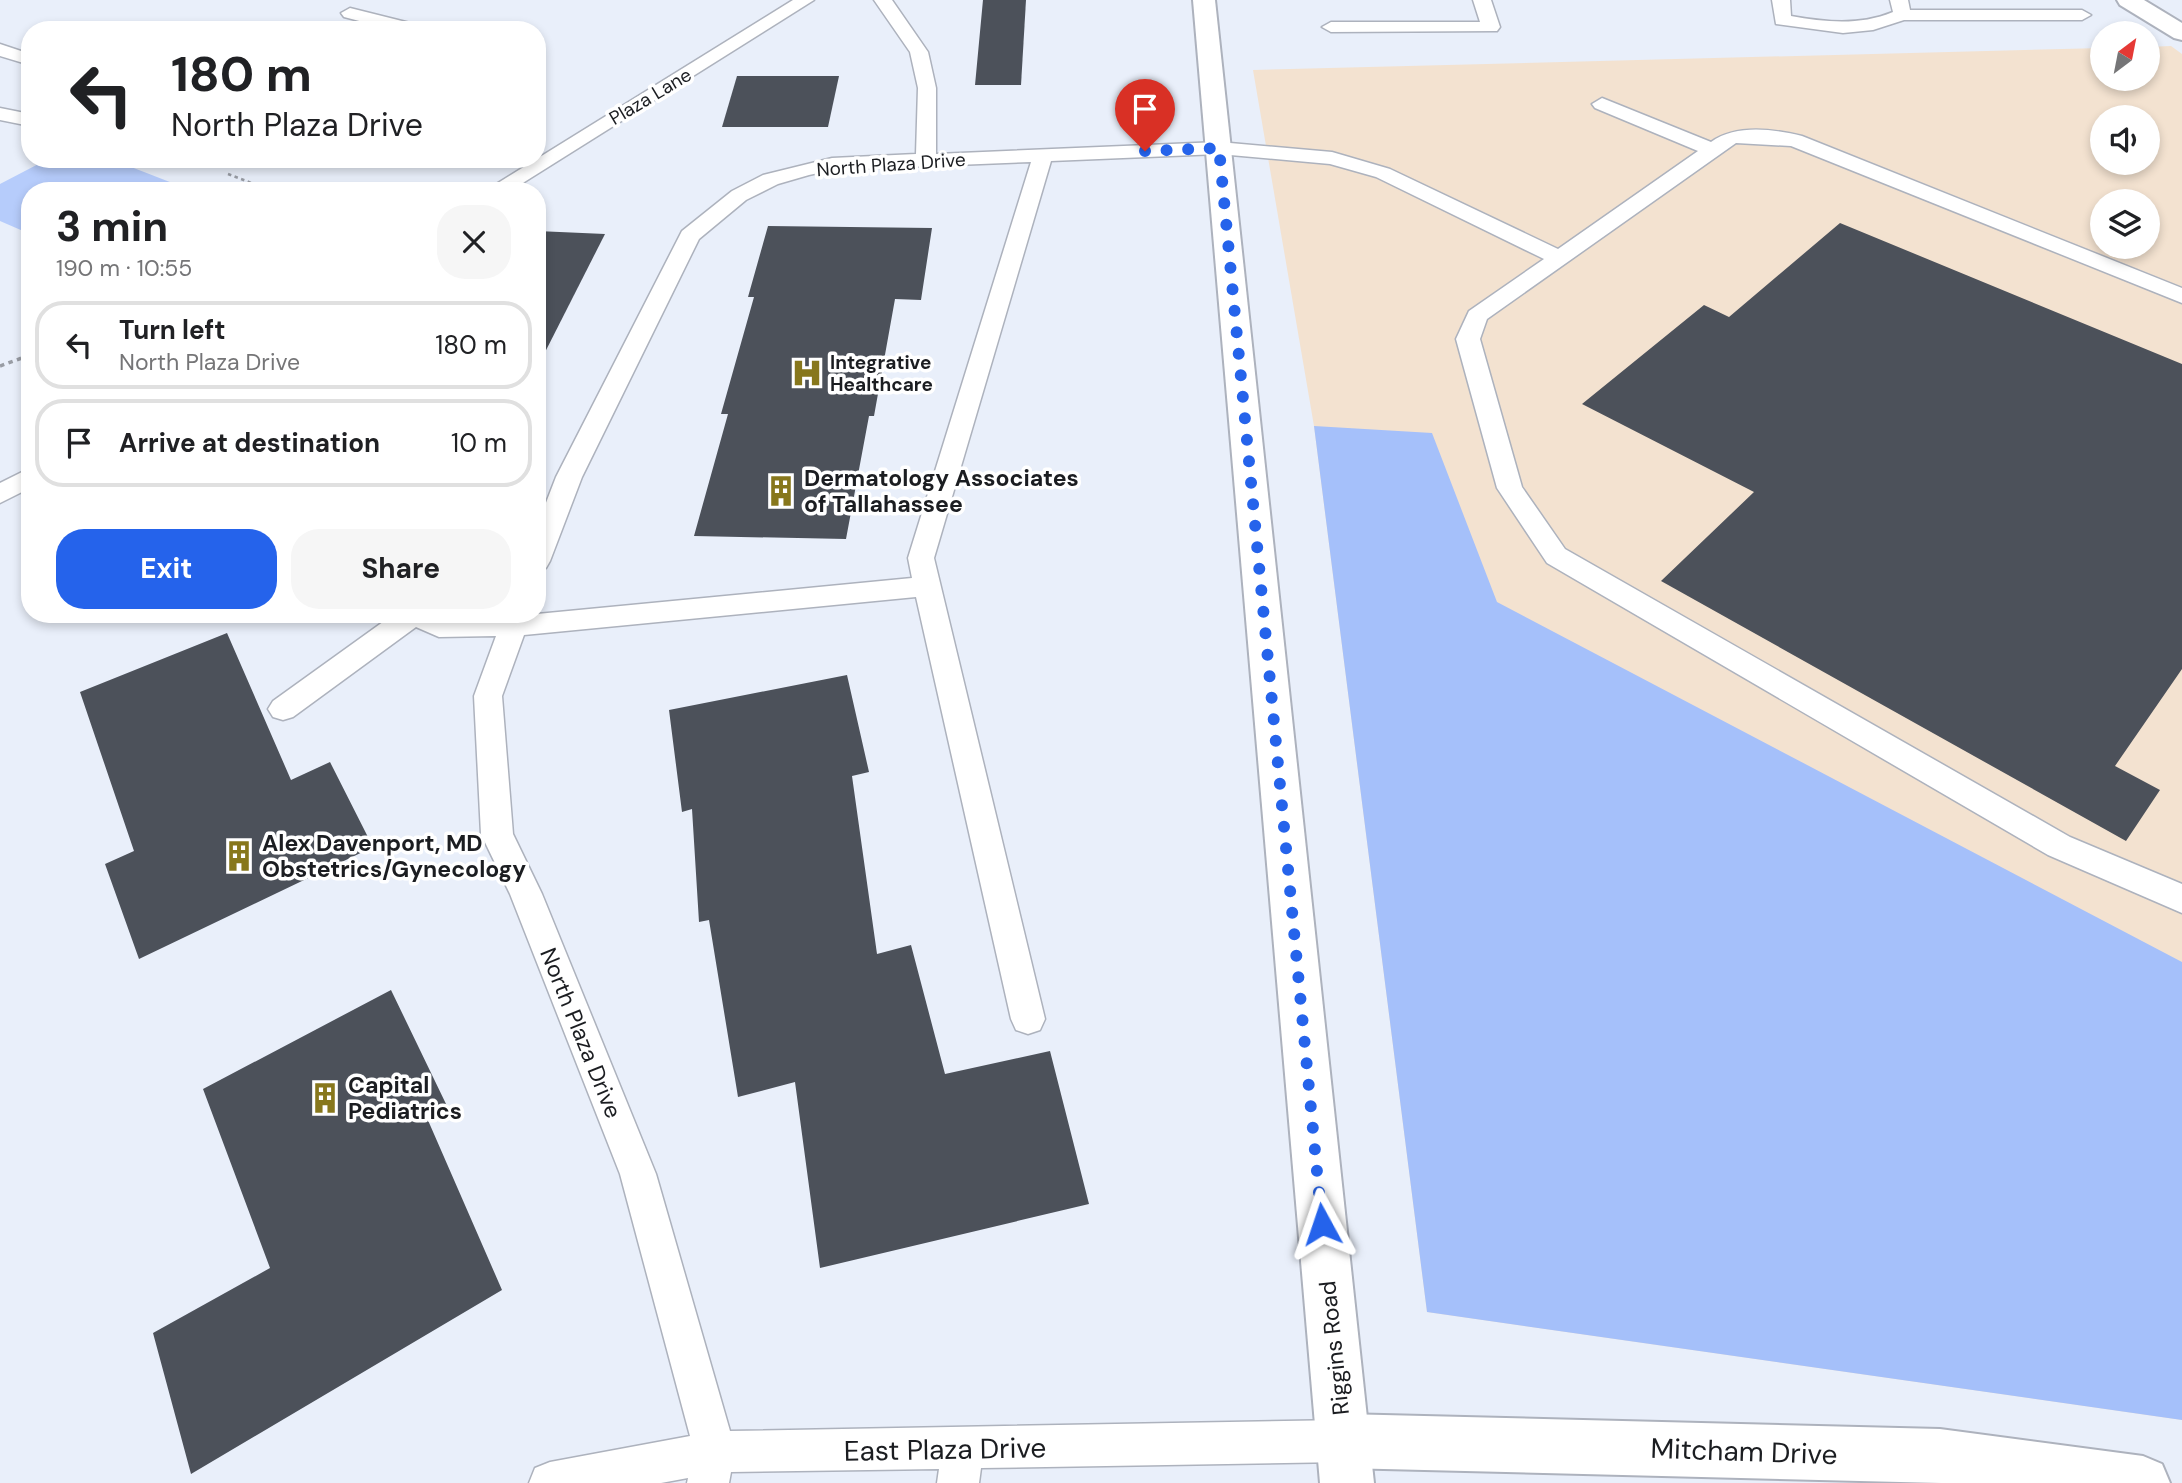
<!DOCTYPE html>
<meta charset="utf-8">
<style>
body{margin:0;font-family:"DM Sans",sans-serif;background:#f6f6f6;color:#202124;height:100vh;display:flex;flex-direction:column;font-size:26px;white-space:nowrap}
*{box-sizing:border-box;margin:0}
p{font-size:23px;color:#757577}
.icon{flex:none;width:38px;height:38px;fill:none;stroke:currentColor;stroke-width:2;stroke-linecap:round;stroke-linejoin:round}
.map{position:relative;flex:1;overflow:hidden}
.panel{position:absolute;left:21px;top:182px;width:525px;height:441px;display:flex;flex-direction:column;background:#fff;border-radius:28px;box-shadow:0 4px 10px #0003}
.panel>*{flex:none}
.guide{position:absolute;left:21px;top:21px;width:525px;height:147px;border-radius:28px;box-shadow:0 4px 10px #0003;background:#fff;color:#202124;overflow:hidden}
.needle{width:46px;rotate:32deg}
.buttons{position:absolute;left:2090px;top:21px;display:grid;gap:14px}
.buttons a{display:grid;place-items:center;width:70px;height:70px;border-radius:50%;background:#fff;box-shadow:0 4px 10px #0003;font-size:35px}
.pin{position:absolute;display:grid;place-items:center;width:60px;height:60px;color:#fff;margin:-72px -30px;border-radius:50% 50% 50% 0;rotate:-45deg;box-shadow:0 0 7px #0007}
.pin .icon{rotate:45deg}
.me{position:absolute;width:77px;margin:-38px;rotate:355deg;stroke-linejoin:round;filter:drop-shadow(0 0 5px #0008)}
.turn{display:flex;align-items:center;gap:24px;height:147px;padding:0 35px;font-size:32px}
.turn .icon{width:91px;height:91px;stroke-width:2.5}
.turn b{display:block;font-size:49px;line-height:60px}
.round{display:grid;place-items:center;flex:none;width:74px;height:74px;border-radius:28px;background:#f6f6f6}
.headline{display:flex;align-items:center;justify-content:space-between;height:119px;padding:0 35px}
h1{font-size:42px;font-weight:700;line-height:52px}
.cta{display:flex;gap:14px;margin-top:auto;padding:14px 35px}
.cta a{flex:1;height:80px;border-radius:28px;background:#2563eb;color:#fff;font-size:28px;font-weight:700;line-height:80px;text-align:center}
.cta a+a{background:#f6f6f6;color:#202124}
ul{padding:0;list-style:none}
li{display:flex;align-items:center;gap:21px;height:88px;margin:0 14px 10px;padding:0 21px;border:4px solid #e0e0e0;border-radius:28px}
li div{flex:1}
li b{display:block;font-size:26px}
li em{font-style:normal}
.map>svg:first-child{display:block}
.medical{fill:#f3e2d0;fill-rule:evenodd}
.green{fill:#b6ccfb}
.forest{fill:#a5c0fa}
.building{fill:#4c515a}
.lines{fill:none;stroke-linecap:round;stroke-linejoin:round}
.service-casing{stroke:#adb2bd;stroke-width:3}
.minor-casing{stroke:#adb2bd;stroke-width:4}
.tertiary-casing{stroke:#adb2bd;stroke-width:4}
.path-far1{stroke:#989ca4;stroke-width:2.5;stroke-dasharray:3.5 3.5;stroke-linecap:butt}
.path{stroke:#989ca4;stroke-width:3.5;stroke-dasharray:4.5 4.5;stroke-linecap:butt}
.service{fill:#fff;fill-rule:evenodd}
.minor{fill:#fff;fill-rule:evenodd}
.tertiary{fill:#fff;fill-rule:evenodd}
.route{stroke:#2563eb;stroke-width:12;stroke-dasharray:0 21.6}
.labels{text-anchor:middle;stroke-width:7;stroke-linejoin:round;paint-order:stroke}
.far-street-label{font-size:19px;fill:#1b1d21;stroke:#fff}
.far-poi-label{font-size:19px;font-weight:bold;fill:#1b1d21;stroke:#fff;text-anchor:start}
.poi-label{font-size:23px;font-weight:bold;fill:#1b1d21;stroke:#fff;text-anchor:start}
.street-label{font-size:23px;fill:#1b1d21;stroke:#fff}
.near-street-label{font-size:28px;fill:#1b1d21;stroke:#fff}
</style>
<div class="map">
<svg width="2182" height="1483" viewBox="0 0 2182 1483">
<rect width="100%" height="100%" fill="#e9effa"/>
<!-- medical -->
<path class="medical" d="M2171 46 2182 54V1420L1427 1312 1314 426 1253 70 2102 48V79H2147V47ZM2102 117H2147V163H2102ZM2102 201H2147V247H2102Z"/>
<!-- green -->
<path class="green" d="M48 159H94L96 165 117 167 126 165 193 191H30V234L0 221V184Z"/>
<!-- forest -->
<path class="forest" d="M1314 426 1432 433 1497 602 2182 962V1420L1427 1312Z"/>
<!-- building -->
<g class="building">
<path d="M983 0H1026L1021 85H975Z"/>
<path d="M737 76H839L828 127H722Z"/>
<path d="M1840 223 2182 364V669L2115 766 2160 790 2126 841 1661 581 1754 492 1582 404 1704 305 1729 317Z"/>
<path d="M768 226 932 228 921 300 895 299 874 416H869L846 539 694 536 728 414H721L754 297H748Z"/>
<path d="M537 231 605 234 537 368Z"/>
<path d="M227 633 291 780 330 762 373 847 139 959 105 864 134 851 80 692Z"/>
<path d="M847 675 869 772 852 776 877 954 911 945 945 1074 1050 1051 1089 1204 820 1268 795 1082 738 1097 709 920 699 922 692 809 682 812 669 710Z"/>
<path d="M391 990 447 1106 427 1118 502 1290 191 1474 153 1333 270 1268 203 1089Z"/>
</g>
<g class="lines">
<defs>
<g id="service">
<path d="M793 0H814L510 191H485Z"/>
<path d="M874 0H892L928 52 936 88V154L1219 142 1332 152 1390 169 1558 249 1698 151 1595 108 1592 104 1602 98 1711 142C1736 124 1773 129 1802 136L2182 288V303L1791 146 1736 143 1487 319 1480 339 1522 487 1565 549 2070 837 2182 884V913L2048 855 1547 563 1497 488 1456 339 1469 311 1544 259 1376 177 1330 164 1219 154 1051 161 934 558 1045 1019 1040 1030 1028 1034 1016 1030 1011 1019 916 597 524 635 502 696 513 834 542 894 656 1174 730 1431 1343 1420 1358 1426 1364 1441 1358 1456 1343 1462 981 1468 979 1483H937L939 1469 731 1472 729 1483H687L688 1478 661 1483H529L535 1468 550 1462 690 1436 620 1174 510 894 481 834 474 696 496 636 439 637 416 627 293 717 283 720 273 717 268 709 273 701 394 614H438L443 617 537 614 912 578 908 558 1031 162 832 170 809 175 778 184 746 200 699 239 582 477 550 561 546 568 537 570V526L556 477 682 231 732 191 763 175 832 158 916 154 918 88 910 52Z"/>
<path d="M1473 0H1491L1500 27 1497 31 1331 32 1322 27 1331 22H1480Z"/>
<path d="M1772 0H1790L1791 16C1825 22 1859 26 1893 12L1890 0H1908L1910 10H2082L2091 15 2082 20H1904L1873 30 1843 33 1776 24Z"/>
<path d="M350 8 422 26 425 30H394L344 17 341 13Z"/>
<path d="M0 44 30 54V65L0 56Z"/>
<path d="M0 108 30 114V126L0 120Z"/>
<path d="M178 159H201V160L198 164 191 166 181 163Z"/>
<path d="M30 468V488L0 503V483Z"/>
</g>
<g id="minor">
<path d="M2117 0H2144L2182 23V40L2174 38 2120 5Z"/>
<path d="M1343 1414 1940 1429 2143 1456 2162 1464 2170 1483H1941L1343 1468 1324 1460 1316 1441 1324 1422Z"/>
</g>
<path id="tertiary" d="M1193 0H1215L1374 1483H1320Z"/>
</defs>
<!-- service casing -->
<use href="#service" class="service-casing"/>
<!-- minor casing -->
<use href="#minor" class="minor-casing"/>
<!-- tertiary casing -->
<use href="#tertiary" class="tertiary-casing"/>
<!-- path-far1 -->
<path class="path-far1" d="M228 174 254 184 257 191"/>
<!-- path -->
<path class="path" d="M0 366 30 355"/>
<!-- service -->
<use href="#service" class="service"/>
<!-- minor -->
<use href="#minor" class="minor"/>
<!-- tertiary -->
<use href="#tertiary" class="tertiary"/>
</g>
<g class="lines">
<!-- route -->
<path class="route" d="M1145 151 1219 148 1322 1224"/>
</g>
<!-- icons -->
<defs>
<symbol id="hospital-bare" viewBox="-9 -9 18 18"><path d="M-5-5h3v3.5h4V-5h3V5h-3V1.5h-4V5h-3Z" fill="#87771c" stroke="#fff" stroke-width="2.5" paint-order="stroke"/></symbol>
<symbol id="building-bare" viewBox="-9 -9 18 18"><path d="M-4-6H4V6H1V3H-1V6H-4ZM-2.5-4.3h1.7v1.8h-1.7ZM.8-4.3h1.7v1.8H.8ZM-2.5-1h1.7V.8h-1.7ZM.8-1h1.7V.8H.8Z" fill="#87771c" stroke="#fff" stroke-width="2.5" paint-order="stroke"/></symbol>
</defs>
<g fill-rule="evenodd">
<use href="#hospital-bare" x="785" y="351" width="44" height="44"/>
<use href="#building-bare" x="759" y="469" width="44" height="44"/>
<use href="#building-bare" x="217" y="834" width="44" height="44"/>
<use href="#building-bare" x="303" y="1076" width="44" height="44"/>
</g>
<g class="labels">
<!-- far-street labels -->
<g class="far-street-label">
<text transform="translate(650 96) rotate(-31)" y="7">Plaza Lane</text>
<text transform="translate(891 164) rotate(-4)" y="7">North Plaza Drive</text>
</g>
<!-- far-poi labels -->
<g class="far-poi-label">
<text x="830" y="369">Integrative<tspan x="830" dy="22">Healthcare</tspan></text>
</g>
<!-- poi labels -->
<g class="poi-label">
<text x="804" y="486">Dermatology Associates<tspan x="804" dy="26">of Tallahassee</tspan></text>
<text x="262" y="851">Alex Davenport, MD<tspan x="262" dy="26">Obstetrics/Gynecology</tspan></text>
<text x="348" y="1093">Capital<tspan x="348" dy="26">Pediatrics</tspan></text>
</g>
<!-- street labels -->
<g class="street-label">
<text transform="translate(581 1033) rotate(68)" y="8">North Plaza Drive</text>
<text transform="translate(1334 1348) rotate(-96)" y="8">Riggins Road</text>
</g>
<!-- near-street labels -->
<g class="near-street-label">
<text transform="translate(945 1449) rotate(-1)" y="10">East Plaza Drive</text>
<text transform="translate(1744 1451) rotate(2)" y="10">Mitcham Drive</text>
</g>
</g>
</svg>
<div class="buttons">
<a><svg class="needle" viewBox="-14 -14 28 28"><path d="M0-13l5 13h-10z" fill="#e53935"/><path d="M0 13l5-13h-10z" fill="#757577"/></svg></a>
<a><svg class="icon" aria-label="sound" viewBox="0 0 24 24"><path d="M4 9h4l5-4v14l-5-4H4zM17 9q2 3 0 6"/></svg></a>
<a><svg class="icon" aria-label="layers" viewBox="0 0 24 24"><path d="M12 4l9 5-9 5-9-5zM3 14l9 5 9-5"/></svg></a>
</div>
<div class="pin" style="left:1145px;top:151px;background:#d93025"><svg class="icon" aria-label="arrive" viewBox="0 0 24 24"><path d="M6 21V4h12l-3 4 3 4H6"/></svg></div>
<svg class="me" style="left:1322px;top:1224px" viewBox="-20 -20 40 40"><path d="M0-17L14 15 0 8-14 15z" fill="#2563eb" stroke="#fff" stroke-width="4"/></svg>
<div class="guide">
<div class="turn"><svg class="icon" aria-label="left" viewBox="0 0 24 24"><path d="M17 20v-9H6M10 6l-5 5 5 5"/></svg><div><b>180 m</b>North Plaza Drive</div></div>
</div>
<section class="panel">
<div class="headline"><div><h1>3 min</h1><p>190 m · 10:55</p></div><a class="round"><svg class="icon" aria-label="close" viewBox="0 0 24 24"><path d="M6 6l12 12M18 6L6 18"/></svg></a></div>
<ul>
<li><svg class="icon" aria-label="left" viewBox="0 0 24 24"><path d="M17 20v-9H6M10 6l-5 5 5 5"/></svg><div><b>Turn left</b><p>North Plaza Drive</p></div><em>180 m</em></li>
<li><svg class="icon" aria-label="arrive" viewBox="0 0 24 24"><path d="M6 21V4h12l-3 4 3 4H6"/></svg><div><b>Arrive at destination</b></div><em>10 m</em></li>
</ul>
<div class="cta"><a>Exit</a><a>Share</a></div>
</section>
</div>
